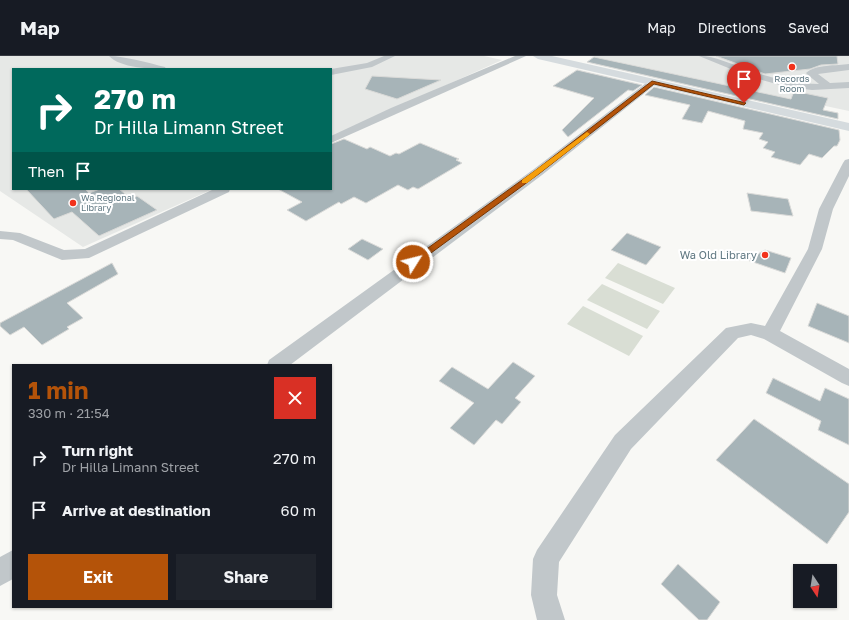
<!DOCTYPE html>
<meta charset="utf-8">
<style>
body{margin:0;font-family:"Golos Text",sans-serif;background:#20242c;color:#f1f3f6;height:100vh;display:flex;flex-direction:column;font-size:15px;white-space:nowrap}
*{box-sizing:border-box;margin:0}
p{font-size:13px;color:#9ea1a6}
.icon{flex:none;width:22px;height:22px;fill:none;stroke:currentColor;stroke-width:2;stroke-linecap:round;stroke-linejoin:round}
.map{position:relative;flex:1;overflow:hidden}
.details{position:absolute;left:12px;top:308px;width:320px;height:244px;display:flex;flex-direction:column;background:#171b24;border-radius:0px;box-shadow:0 1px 3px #0004}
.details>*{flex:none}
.top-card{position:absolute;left:12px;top:12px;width:320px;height:122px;border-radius:0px;box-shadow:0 1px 3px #0004;background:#00695c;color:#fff;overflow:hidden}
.needle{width:26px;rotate:168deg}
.buttons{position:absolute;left:793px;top:508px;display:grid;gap:8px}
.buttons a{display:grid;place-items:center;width:44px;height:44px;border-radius:0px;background:#171b24;box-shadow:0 1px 3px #0004;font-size:20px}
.pin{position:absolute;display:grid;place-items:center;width:34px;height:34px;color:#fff;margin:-41px -17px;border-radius:50% 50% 50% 0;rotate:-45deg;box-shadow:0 0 4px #0007}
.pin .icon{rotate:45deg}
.me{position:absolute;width:44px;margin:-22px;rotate:54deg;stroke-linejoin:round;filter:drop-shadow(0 0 3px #0008)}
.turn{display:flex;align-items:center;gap:14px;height:84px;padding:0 16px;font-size:18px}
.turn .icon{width:52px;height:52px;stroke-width:2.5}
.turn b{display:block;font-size:28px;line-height:34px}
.then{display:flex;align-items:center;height:38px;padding:0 16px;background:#0003;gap:8px;font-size:15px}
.round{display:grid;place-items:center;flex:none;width:42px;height:42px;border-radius:0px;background:#20242c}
.headline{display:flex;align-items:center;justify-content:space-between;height:68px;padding:0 16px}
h1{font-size:24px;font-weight:700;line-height:30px;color:#b45309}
.primary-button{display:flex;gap:8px;margin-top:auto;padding:8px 16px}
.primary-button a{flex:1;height:46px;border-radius:0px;background:#b45309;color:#fff;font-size:16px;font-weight:700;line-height:46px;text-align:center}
.primary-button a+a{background:#20242c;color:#f1f3f6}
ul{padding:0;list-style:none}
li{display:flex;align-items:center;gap:12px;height:52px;padding:0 16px}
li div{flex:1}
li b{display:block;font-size:15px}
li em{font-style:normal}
header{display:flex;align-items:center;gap:24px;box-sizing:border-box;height:56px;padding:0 20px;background:#171b24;border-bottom:1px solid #363941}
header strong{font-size:19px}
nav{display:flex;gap:22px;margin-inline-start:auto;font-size:14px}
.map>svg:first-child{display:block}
.built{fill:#e6e8e6}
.green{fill:#d9ded4}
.building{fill:#a7b4b8;stroke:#dadad8}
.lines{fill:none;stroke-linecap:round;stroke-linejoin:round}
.minor{fill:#c1c7ca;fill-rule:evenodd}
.highway{fill:#d5dbde;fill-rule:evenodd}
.route{fill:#b45309;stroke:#753606}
.slow{fill:#f59e0b}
.poi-dot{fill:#f2321c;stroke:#fff;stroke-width:1.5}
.labels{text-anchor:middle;stroke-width:4;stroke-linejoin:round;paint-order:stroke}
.far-poi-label{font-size:9px;fill:#617983;stroke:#fff}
.poi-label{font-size:11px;fill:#617983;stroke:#fff;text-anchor:end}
</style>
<header>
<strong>Map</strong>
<nav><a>Map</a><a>Directions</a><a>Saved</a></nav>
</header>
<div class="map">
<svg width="849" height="564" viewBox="0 0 849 564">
<rect width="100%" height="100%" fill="#f8f8f5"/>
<!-- built -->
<g class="built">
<path d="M0 0H484L502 4 331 81V13H13V133H213L83 191 0 135Z"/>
<path d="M591 0H849V55Z"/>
</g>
<!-- green -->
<g class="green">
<path d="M618 207 675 232 663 248 605 222Z"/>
<path d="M602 228 660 255 647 273 587 244Z"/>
<path d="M583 250 643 280 629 300 567 268Z"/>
</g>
<!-- building -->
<g class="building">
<path d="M716 0H837L838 8 821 9 810 13 765 18Z"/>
<path d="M594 1 791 43 794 35 828 42 823 54 838 57V63L587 6Z"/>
<path d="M577 14 642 29 633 35 628 34 568 81 562 74 594 42 553 30Z"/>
<path d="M372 20 441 24 397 43 365 33Z"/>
<path d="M654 31 839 74 840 84 837 90H834L822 102 809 98 800 109 771 101 775 96 763 92 768 86 759 83 763 77 743 73 745 65 708 55 702 67 682 63 690 49 645 39Z"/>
<path d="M344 83 367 93 370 91 390 100 396 97 399 98 420 87 459 103 456 104 462 107 418 133 413 131 408 134 398 129 366 147 354 141 341 148 339 146 306 165 287 154 302 146 278 133H331V88Z"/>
<path d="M26 133H85L89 137 100 133H119L130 142 137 140 157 154 99 180 72 156 54 163Z"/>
<path d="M747 137 788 143 793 160 751 155Z"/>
<path d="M627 177 661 191 646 209 611 194Z"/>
<path d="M362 183 383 193 368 204 348 193Z"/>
<path d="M765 194 791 202 785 217 747 204Z"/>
<path d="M112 207 118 218 67 247 83 262 67 271 69 273 42 289 24 271 10 279 0 270V267Z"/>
<path d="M817 247 849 260V287L808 270Z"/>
<path d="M513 306 535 320 515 342 521 346 502 368 496 364 474 389 450 372 474 347 439 325 452 311 488 333Z"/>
<path d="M773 322 820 345 825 332 849 343V389L818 374 821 365 766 337Z"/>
<path d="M754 363 849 428V456L827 488 716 404Z"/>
<path d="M678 508 720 546 707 564H699L661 528Z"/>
</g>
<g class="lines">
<!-- minor -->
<g class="minor">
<path d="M109 0C124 0 149 7 165 11L166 13C151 13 120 12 109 0Z"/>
<path d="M384 0H395L372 11 331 19V13L367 7Z"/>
<path d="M515 0H526L331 87V80L391 52Z"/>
<path d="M699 0C716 0 730 8 746 13 770 22 794 28 819 28L808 19 806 17C816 8 837 10 849 8V14L818 18 830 27 849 26V32L812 34 787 31 748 20Z"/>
<path d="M653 23 656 24 658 26 656 28 542 119 290 309H267L269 304 534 113 650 24Z"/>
<path d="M849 103V120L833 153 822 193 780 275 849 313V330L842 327 764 283 751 279 738 282 631 393 559 506 557 539 565 564H537L531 539 533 503 537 494 615 379 726 272 751 267 765 270 808 193 819 153 843 107 845 104Z"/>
<path d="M214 133H230L229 136 89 202 62 204 13 184 0 183V175L20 177 64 194 85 193Z"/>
<path d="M13 494V523L0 530V501Z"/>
</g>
<!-- highway -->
<path class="highway" d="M533 0H552L849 67V75L538 3Z"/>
</g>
<!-- route -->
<path class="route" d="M652 25 746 47 744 49 654 28 540 117 416 208H410V205L536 114Z"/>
<!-- slow -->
<path class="slow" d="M587 76 590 78 589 79 527 127H522V124Z"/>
<!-- markers -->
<g class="poi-dot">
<circle cx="792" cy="11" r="4"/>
<circle cx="73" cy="147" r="4"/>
<circle cx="765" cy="199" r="4"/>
</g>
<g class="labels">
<!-- far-poi labels -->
<g class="far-poi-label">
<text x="792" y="26">Records<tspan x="792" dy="10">Room</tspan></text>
<text x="81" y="145" text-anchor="start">Wa Regional<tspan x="81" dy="10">Library</tspan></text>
</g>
<!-- poi labels -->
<g class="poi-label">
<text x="757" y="203">Wa Old Library</text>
</g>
</g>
</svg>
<div class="buttons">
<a><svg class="needle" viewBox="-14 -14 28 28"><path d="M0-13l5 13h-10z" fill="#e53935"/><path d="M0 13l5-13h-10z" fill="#9ea1a6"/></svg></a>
</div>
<div class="pin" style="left:744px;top:47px;background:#d93025"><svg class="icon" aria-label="arrive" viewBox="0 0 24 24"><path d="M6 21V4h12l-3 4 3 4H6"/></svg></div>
<svg class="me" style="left:413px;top:206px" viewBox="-20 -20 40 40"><circle r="17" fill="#b45309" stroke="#fff" stroke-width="3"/><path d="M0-11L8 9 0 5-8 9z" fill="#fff"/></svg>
<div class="top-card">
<div class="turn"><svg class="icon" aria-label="right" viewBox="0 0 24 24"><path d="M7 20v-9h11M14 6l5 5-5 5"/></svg><div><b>270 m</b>Dr Hilla Limann Street</div></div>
<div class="then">Then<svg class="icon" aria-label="arrive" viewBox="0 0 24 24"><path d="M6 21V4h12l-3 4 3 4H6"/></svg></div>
</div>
<section class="details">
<div class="headline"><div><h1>1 min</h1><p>330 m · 21:54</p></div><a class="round" style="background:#d93025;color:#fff"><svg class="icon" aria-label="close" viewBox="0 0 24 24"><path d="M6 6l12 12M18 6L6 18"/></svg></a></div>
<ul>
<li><svg class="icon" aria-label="right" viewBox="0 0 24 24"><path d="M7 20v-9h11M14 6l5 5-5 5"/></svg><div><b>Turn right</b><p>Dr Hilla Limann Street</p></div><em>270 m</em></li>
<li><svg class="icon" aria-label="arrive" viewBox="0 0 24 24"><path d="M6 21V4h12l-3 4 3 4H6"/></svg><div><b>Arrive at destination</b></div><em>60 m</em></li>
</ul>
<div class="primary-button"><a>Exit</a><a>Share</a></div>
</section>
</div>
